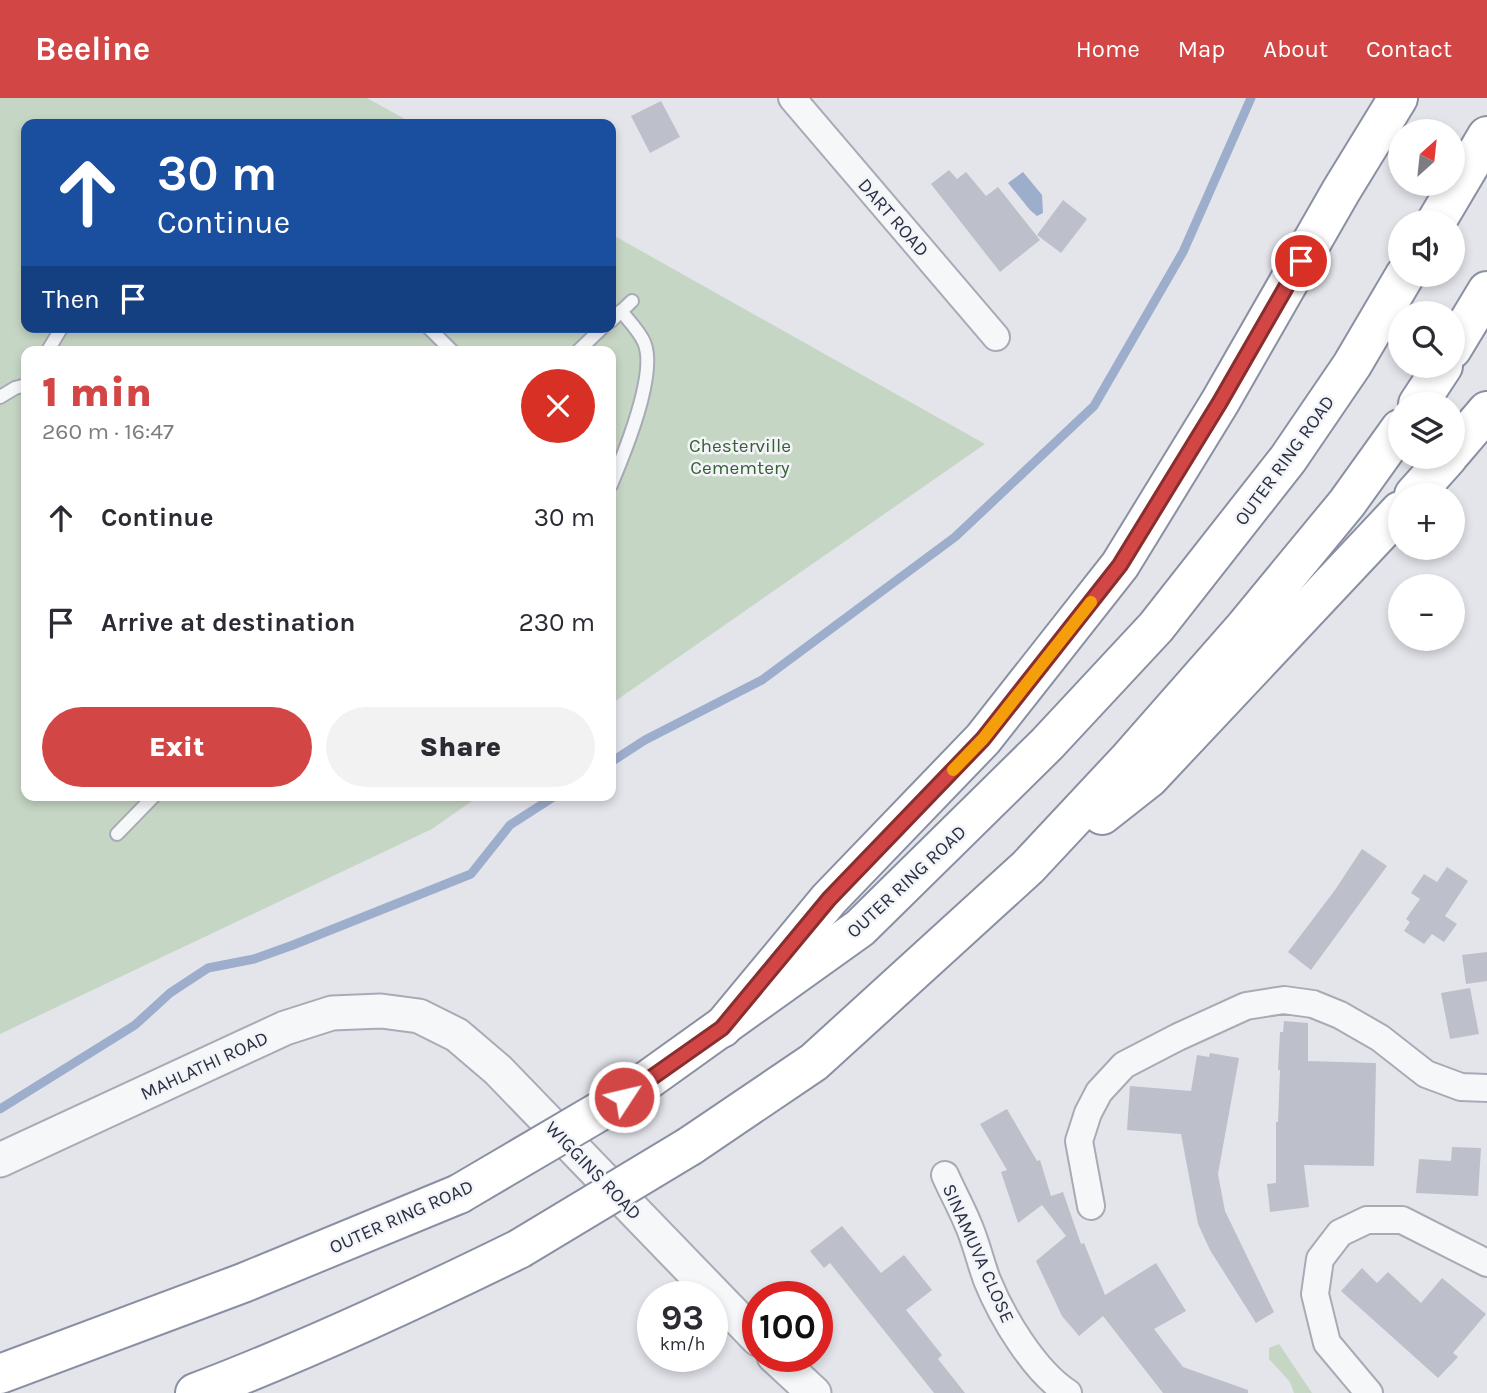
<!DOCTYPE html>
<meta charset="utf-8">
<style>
body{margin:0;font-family:Karla,sans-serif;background:#f2f2f3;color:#2b2b33;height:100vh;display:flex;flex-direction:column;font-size:26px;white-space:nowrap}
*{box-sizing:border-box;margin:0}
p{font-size:23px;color:#7c7c81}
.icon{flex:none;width:38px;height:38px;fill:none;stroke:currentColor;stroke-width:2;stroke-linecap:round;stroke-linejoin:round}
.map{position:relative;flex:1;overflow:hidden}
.side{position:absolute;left:21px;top:248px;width:595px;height:455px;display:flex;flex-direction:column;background:#fff;border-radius:14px;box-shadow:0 4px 10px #0003}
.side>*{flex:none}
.hud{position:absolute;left:21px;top:21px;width:595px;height:214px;border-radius:14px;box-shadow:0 4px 10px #0003;background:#1a4fa0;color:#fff;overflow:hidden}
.needle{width:46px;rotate:27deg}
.buttons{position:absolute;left:1388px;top:21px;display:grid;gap:14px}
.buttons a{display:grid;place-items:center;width:77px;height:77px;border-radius:50%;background:#fff;box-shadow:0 4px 10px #0003;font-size:35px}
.speed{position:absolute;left:637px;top:1183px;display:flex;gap:14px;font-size:35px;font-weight:700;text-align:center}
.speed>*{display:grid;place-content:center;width:91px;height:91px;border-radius:50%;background:#fff;box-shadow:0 4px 10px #0003;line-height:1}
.speed small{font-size:18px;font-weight:400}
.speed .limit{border:10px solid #d22;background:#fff;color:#111}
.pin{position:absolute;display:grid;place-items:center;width:60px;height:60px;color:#fff;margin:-30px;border:4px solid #fff;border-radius:50%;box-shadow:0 2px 7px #0007}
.me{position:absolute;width:77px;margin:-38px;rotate:55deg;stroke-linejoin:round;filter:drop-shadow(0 0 5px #0008)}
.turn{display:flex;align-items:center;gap:24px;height:147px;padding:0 21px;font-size:32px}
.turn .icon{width:91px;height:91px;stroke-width:2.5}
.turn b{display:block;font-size:49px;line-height:60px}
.then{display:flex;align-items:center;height:66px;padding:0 21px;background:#0003;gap:14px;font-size:26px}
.round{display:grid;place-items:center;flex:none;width:74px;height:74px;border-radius:37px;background:#f2f2f3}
.headline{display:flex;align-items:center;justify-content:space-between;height:119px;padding:0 21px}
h1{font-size:42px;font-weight:800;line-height:52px;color:#d24646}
.cta{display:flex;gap:14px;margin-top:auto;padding:14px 21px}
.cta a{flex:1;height:80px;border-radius:42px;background:#d24646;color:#fff;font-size:28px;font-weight:800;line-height:80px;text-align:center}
.cta a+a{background:#f2f2f3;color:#2b2b33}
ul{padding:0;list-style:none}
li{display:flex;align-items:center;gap:21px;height:105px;padding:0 21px}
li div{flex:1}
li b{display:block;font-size:26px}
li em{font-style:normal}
header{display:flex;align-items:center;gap:42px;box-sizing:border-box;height:98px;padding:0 35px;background:#d24646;color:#fff}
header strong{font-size:33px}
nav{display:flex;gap:38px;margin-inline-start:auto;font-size:24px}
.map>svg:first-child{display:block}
.green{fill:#c6d6c4}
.water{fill:#9dadcc}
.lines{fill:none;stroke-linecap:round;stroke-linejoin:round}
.stream{stroke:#9dadcc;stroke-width:9}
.building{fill:#bdc0cb}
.service-casing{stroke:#a8abb6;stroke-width:16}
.minor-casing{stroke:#a8abb6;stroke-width:30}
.tertiary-casing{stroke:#a8abb6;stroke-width:37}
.motorway-casing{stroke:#8a90a3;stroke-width:42}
.service{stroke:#f6f7f9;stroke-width:12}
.minor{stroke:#f6f7f9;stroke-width:26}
.tertiary{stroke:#f6f7f9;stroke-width:33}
.motorway{stroke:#fff;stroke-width:38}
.motorway-bridge-casing{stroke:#8a90a3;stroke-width:42;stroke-linecap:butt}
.motorway-bridge{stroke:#fff;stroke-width:38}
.route-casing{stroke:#882e2e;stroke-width:18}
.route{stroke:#d24646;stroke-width:12}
.slow{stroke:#f59e0b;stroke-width:12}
.labels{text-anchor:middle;stroke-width:5;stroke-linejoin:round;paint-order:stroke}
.street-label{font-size:19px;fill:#2a3044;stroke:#f3f4f8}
.park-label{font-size:19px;fill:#386037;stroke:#f3f4f8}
</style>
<header>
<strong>Beeline</strong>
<nav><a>Home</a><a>Map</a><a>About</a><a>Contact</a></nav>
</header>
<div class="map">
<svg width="1487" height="1295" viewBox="0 0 1487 1295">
<rect width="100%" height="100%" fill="#e3e5eb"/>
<!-- green -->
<g class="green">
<path d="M0 0H367L414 26H26V229H611V136L985 346 611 606V254H26V698H479L432 731 0 936Z"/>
<path d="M1279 1246 1312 1295H1294L1290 1284 1269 1261V1250Z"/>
</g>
<!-- water -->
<path class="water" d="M1023 74 1042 97 1043 115 1037 118 1030 112 1008 85Z"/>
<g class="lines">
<!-- stream -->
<g class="stream">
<path d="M611 664 645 642 762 582 955 439 1094 308 1183 154 1251 0"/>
<path d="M0 1011 135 927 170 895 208 870 254 861 293 847 471 776 510 727 555 698"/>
</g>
</g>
<!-- building -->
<g class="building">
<path d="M661 3 680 39 650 55 631 18Z"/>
<path d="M949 72 957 81 966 74 986 98 998 89 1040 142 1000 174 931 86Z"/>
<path d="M1063 102 1087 121 1061 155 1037 137Z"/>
<path d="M1362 751 1387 768 1311 872 1288 854 1335 792Z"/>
<path d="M1447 769 1468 783 1445 818 1457 826 1444 844 1432 836 1424 846 1404 833 1410 824 1406 821 1420 801 1411 795 1424 776 1437 784Z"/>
<path d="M1487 854V883L1466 886 1462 857Z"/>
<path d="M1470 890 1479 936 1450 941 1441 895Z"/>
<path d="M1284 923 1308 925V963L1376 965 1374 1068 1304 1067 1309 1109 1270 1114 1267 1086 1276 1085V1024H1278L1280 972H1278L1280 934H1283Z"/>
<path d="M1210 955 1239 960 1218 1076 1225 1113 1274 1214 1256 1225 1210 1152 1198 1126 1181 1036 1127 1032 1130 988 1191 993 1197 957 1209 959Z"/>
<path d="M1007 1011 1037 1063 1040 1062 1051 1098 1063 1094 1081 1146 1084 1145 1105 1197 1156 1165 1186 1213 1154 1231 1183 1269 1248 1292V1295H1163L1103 1218 1079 1238 1062 1218 1036 1163 1066 1138 1042 1107 1018 1125 1001 1074 1007 1072 980 1026Z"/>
<path d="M1452 1049 1481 1050 1478 1098 1416 1095 1419 1061 1451 1063Z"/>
<path d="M842 1128 881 1175 904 1157 932 1192 906 1212 942 1257 938 1261 965 1295H934L830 1165 824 1170 810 1153Z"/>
<path d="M1362 1170 1377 1185 1388 1174 1421 1205 1442 1180 1486 1216 1453 1255 1458 1259 1438 1280 1341 1193Z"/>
</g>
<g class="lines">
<defs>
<g id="service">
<path d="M611 223 632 203"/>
<path d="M428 229 453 254"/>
<path d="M47 254 62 229"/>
<path d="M577 254 603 229"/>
<path d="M0 299 15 290 26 287"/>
<path d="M611 387C624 356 658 275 644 244 639 233 629 223 621 213"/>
<path d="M117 736 154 698"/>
</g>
<g id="minor">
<path d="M792 0 996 239"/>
<path d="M945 1077C952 1093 961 1109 968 1126 976 1144 980 1163 987 1182 1002 1219 1034 1273 1068 1295"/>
<path d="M1091 1108 1079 1043 1088 1015 1099 994 1124 967 1178 939 1246 908 1284 902 1313 906 1340 917 1380 940 1426 976 1461 989 1487 990"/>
<path d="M1369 1295 1327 1245 1315 1196 1320 1161 1340 1135 1367 1122H1402L1487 1165"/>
</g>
<g id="tertiary">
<path d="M0 1062 285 930 332 915 381 913 419 918 457 937 498 972 758 1241"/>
<path d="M774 1258 814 1295"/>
</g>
<g id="motorway">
<path d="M1436 124 1487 38"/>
<path d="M1452 251 1487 193"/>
<path d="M1418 306 1443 268"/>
<path d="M1452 354 1487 313"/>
<path d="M1414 397 1448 359"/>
<path d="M1102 717 1149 680 1400 413"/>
<path d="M722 930 829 801 983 641 1120 467 1220 304 1341 93 1398 0"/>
<path d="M624 999 860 830 1047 646 1156 529 1288 361 1352 267 1405 177"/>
<path d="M690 1048 814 964 1028 769 1128 662 1244 530 1347 405 1400 331"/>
<path d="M0 1276 243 1185 459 1096"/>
<path d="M195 1295C306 1253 413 1203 519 1151"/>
</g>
</defs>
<!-- service casing -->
<use href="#service" class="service-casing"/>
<!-- minor casing -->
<use href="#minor" class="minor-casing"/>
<!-- tertiary casing -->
<use href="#tertiary" class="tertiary-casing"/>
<!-- motorway casing -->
<use href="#motorway" class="motorway-casing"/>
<!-- service -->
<use href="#service" class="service"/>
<!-- minor -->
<use href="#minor" class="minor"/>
<!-- tertiary -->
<use href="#tertiary" class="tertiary"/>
<!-- motorway -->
<use href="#motorway" class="motorway"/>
<defs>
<g id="motorway-bridge">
<path d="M459 1096 624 999"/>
<path d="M519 1151 690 1048"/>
</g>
</defs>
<!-- motorway-bridge casing -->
<use href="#motorway-bridge" class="motorway-bridge-casing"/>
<!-- motorway-bridge -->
<use href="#motorway-bridge" class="motorway-bridge"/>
</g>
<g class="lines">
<defs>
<path id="route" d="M624 999 722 930 829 801 983 641 1120 467 1220 304 1301 163"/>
</defs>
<!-- route casing -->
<use href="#route" class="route-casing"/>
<!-- route -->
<use href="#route" class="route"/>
<!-- slow -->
<path class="slow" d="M953 672 983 641 1091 504"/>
</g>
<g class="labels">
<!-- street labels -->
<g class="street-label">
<text transform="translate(894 119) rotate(49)" y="7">DART ROAD</text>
<text transform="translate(1284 362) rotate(-54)" y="7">OUTER RING ROAD</text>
<text transform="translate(906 783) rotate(-43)" y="7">OUTER RING ROAD</text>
<text transform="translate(204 967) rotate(-25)" y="7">MAHLATHI ROAD</text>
<text transform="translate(594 1072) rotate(46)" y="7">WIGGINS ROAD</text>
<text transform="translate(401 1118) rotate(-24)" y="7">OUTER RING ROAD</text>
<text transform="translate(979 1155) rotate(66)" y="7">SINAMUVA CLOSE</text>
</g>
<!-- park labels -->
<g class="park-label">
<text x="740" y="354">Chesterville<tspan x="740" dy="22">Cememtery</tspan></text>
</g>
</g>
</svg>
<div class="buttons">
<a><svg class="needle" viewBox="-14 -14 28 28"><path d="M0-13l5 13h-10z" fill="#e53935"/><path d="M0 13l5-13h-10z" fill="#7c7c81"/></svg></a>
<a><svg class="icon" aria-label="sound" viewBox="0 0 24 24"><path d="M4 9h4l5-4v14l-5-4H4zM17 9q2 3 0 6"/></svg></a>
<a><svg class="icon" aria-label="search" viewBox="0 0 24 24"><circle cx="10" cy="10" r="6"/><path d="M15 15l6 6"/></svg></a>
<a><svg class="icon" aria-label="layers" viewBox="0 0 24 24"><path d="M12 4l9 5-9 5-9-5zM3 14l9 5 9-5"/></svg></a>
<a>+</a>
<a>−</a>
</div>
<div class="speed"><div>93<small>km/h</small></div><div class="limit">100</div></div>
<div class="pin" style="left:1301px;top:163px;background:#d93025"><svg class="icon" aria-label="arrive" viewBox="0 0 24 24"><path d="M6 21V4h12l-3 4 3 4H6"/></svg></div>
<svg class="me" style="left:624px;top:999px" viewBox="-20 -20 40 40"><circle r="17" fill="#d24646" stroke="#fff" stroke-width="3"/><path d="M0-11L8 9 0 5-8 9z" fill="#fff"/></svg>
<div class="hud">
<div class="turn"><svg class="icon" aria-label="ahead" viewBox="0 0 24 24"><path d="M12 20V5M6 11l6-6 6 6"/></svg><div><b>30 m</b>Continue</div></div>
<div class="then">Then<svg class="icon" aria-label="arrive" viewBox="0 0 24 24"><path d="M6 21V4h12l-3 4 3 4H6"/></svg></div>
</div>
<section class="side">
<div class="headline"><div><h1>1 min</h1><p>260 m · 16:47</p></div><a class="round" style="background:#d93025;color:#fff"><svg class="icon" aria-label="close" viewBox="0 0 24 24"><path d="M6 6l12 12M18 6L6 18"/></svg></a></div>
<ul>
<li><svg class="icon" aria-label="ahead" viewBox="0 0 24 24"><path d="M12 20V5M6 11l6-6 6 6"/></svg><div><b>Continue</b></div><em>30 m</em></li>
<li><svg class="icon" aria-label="arrive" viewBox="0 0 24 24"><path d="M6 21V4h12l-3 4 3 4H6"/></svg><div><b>Arrive at destination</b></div><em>230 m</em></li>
</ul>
<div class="cta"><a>Exit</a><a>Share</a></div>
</section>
</div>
